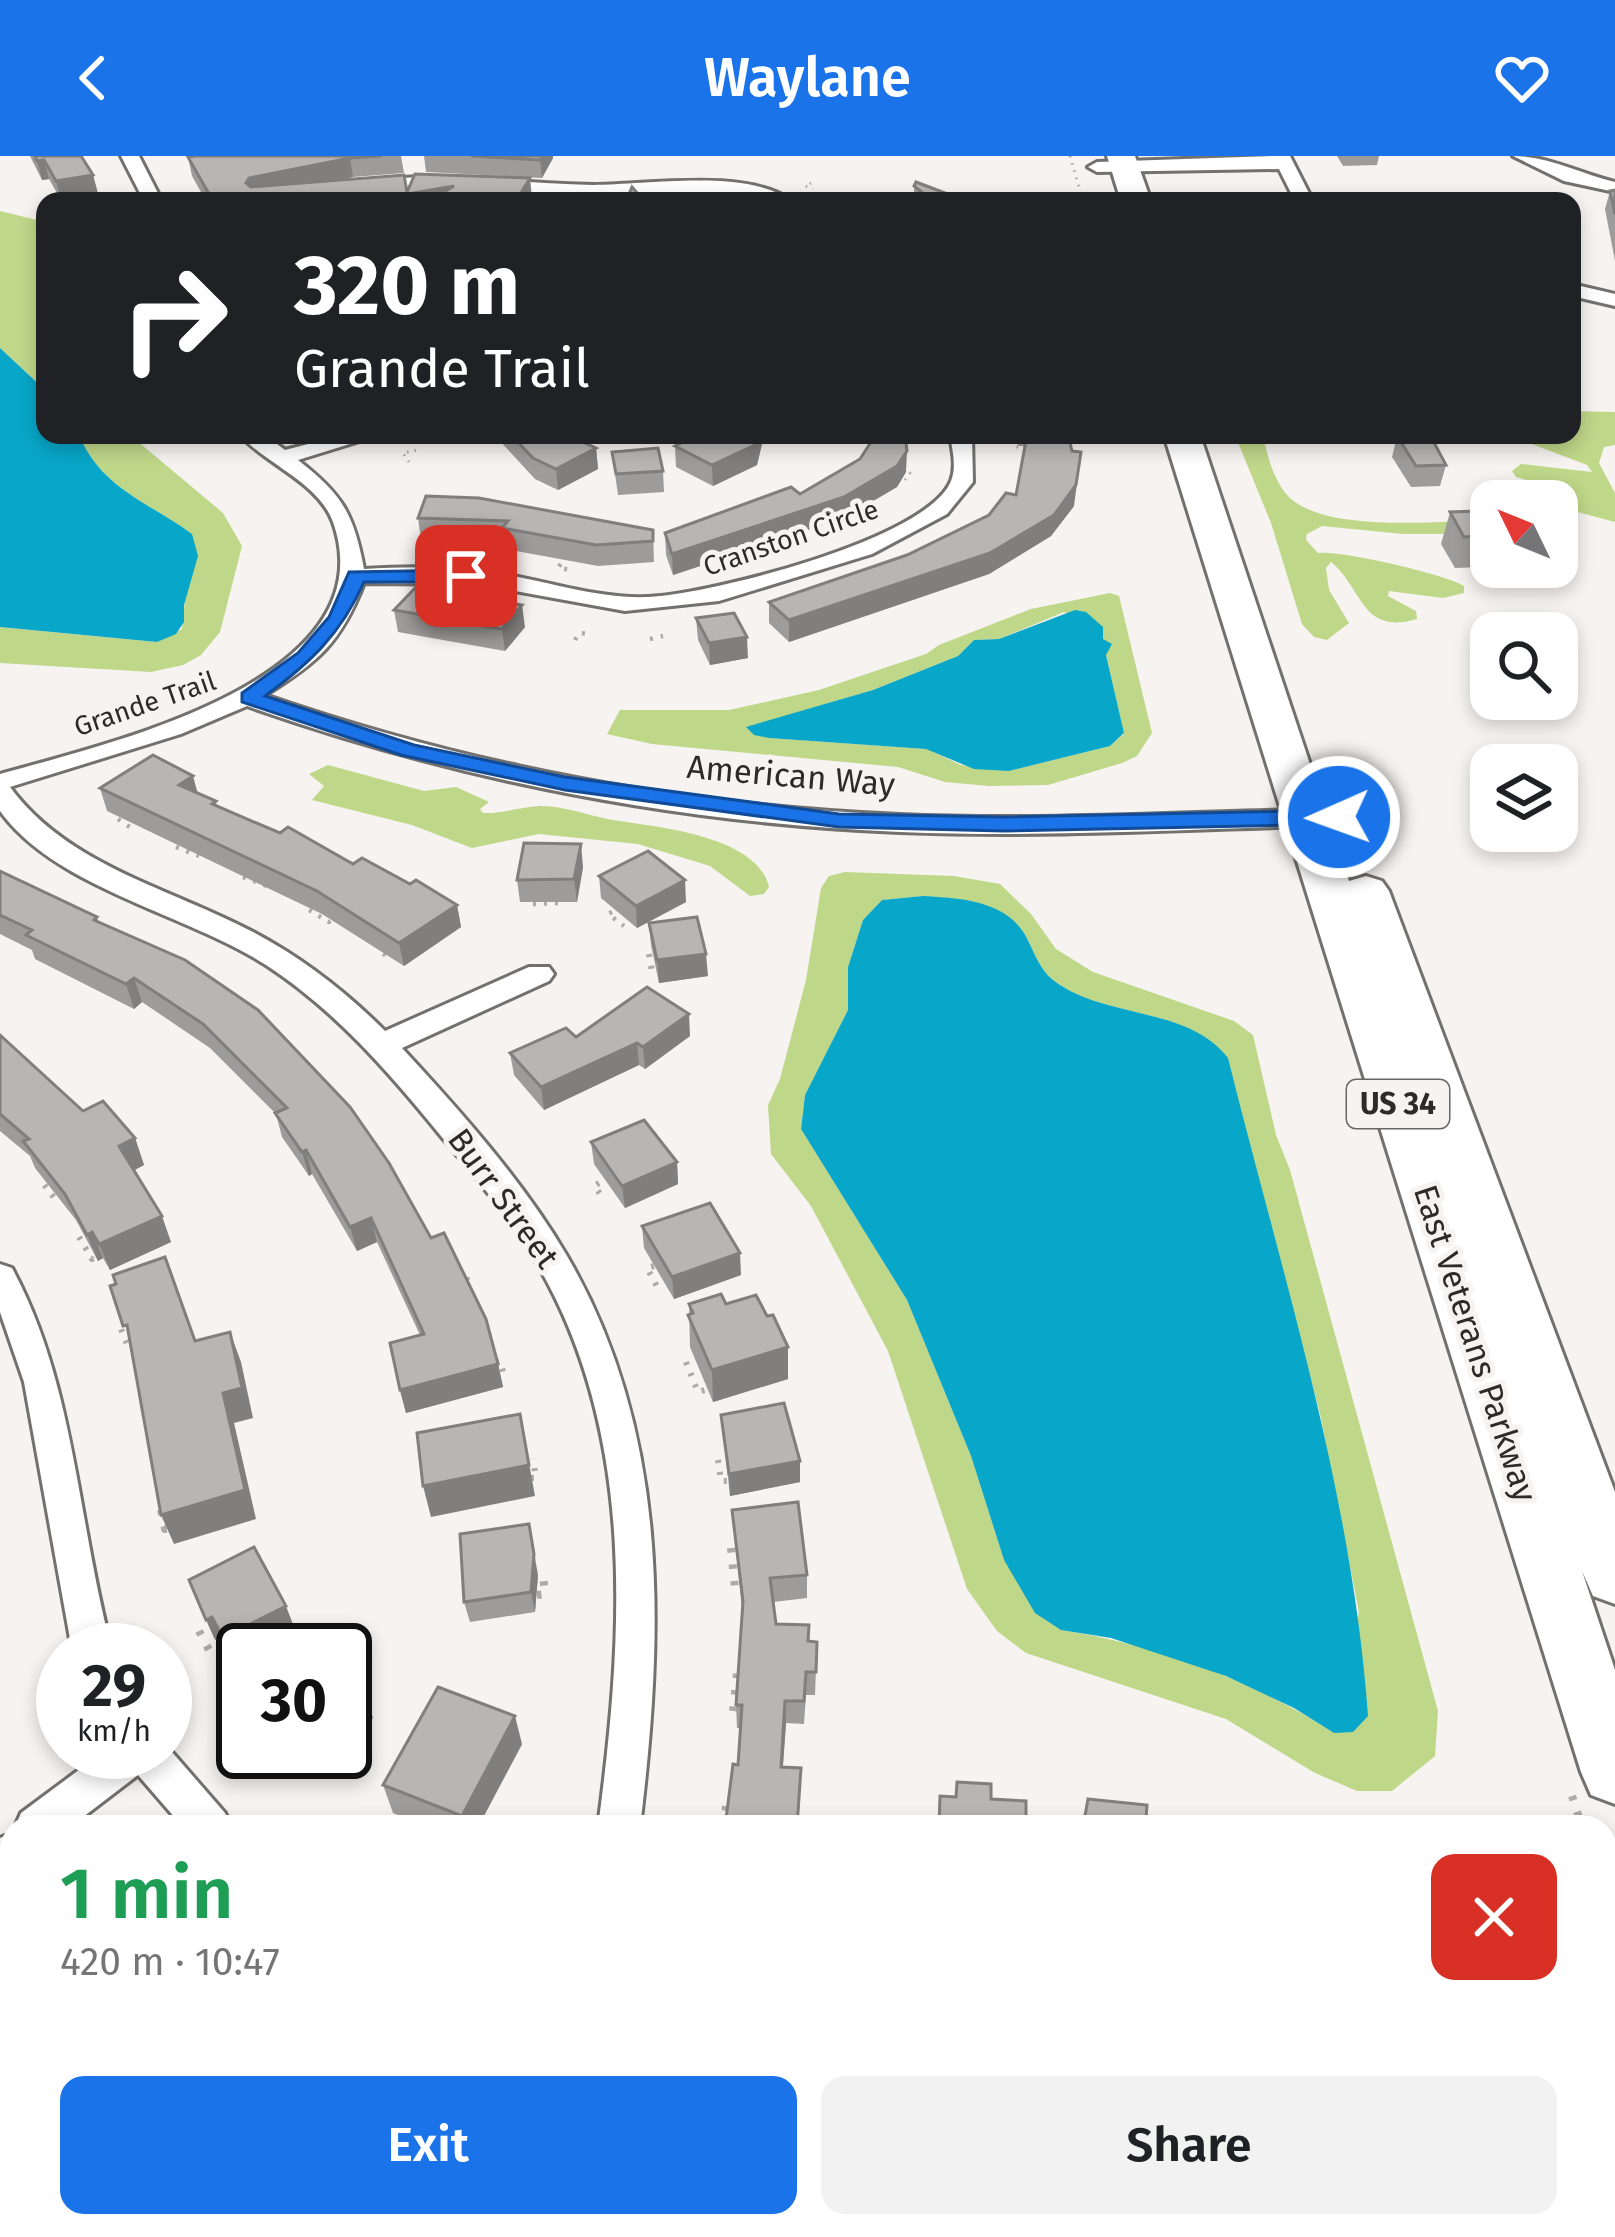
<!DOCTYPE html>
<meta charset="utf-8">
<style>
body{margin:0;font-family:"Fira Sans",sans-serif;background:#f2f2f2;color:#202124;height:100vh;display:flex;flex-direction:column;font-size:45px;white-space:nowrap}
*{box-sizing:border-box;margin:0}
p{font-size:39px;color:#757577}
.icon{flex:none;width:66px;height:66px;fill:none;stroke:currentColor;stroke-width:2;stroke-linecap:round;stroke-linejoin:round}
.map{position:relative;flex:1;overflow:hidden}
.details{position:absolute;left:0px;top:1659px;width:1617px;height:423px;display:flex;flex-direction:column;background:#fff;border-radius:36px 36px 0 0;box-shadow:0 6px 18px #0003}
.details>*{flex:none}
.banner{position:absolute;left:36px;top:36px;width:1545px;height:252px;border-radius:24px;box-shadow:0 6px 18px #0003;background:#202124;color:#fff;overflow:hidden}
.needle{width:78px;rotate:313deg}
.fabs{position:absolute;left:1470px;top:324px;display:grid;gap:24px}
.fabs a{display:grid;place-items:center;width:108px;height:108px;border-radius:24px;background:#fff;box-shadow:0 6px 18px #0003;font-size:60px}
.speed{position:absolute;left:36px;top:1467px;display:flex;gap:24px;font-size:60px;font-weight:700;text-align:center}
.speed>*{display:grid;place-content:center;width:156px;height:156px;border-radius:50%;background:#fff;box-shadow:0 6px 18px #0003;line-height:1}
.speed small{font-size:30px;font-weight:400}
.speed .limit{border:6px solid #111;border-radius:18px;background:#fff;color:#111}
.pin{position:absolute;display:grid;place-items:center;width:102px;height:102px;color:#fff;margin:-51px;border-radius:24px;box-shadow:0 6px 18px #0006}
.me{position:absolute;width:132px;margin:-66px;rotate:268deg;stroke-linejoin:round;filter:drop-shadow(0 0 9px #0008)}
.turn{display:flex;align-items:center;gap:42px;height:252px;padding:0 60px;font-size:54px}
.turn .icon{width:156px;height:156px;stroke-width:2.5}
.turn b{display:block;font-size:84px;line-height:102px}
.round{display:grid;place-items:center;flex:none;width:126px;height:126px;border-radius:24px;background:#f2f2f2}
.head{display:flex;align-items:center;justify-content:space-between;height:204px;padding:0 60px}
h1{font-size:72px;font-weight:600;line-height:90px;color:#1e9e55}
.action{display:flex;gap:24px;margin-top:auto;padding:24px 60px}
.action a{flex:1;height:138px;border-radius:24px;background:#1a73e8;color:#fff;font-size:48px;font-weight:600;line-height:138px;text-align:center}
.action a+a{background:#f2f2f2;color:#202124}
header{display:flex;justify-content:space-between;align-items:center;height:156px;padding:0 60px;background:#1a73e8;color:#fff;font-size:54px;font-weight:600}
.map>svg:first-child{display:block}
.green{fill:#bfd788;fill-rule:evenodd}
.water{fill:#08a6c8}
.lines{fill:none;stroke-linecap:round;stroke-linejoin:round}
.minor-casing{stroke:#73716e;stroke-width:6}
.primary-casing{stroke:#73716e;stroke-width:6}
.path-far3{stroke:#adaaa8;stroke-width:3;stroke-dasharray:1.5 6;stroke-linecap:butt}
.path-far2{stroke:#adaaa8;stroke-width:4.5;stroke-dasharray:3 8;stroke-linecap:butt}
.path-far1{stroke:#adaaa8;stroke-width:6;stroke-dasharray:3 9;stroke-linecap:butt}
.path{stroke:#adaaa8;stroke-width:8;stroke-dasharray:4.5 12;stroke-linecap:butt}
.minor{fill:#fff;fill-rule:evenodd}
.primary{fill:#fff;fill-rule:evenodd}
.wall{fill:#9e9c9a}
.shaded-wall{fill:#817f7d}
.building{fill:#b8b5b3;stroke:#817f7d;stroke-width:3}
.route{fill:#1a73e8;stroke:#114b97;stroke-width:3}
.labels{text-anchor:middle;stroke-width:10;stroke-linejoin:round;paint-order:stroke}
.far-street-label{font-size:27px;fill:#2d2b2a;stroke:#f6f3f0}
.shield{fill:#f6f3f0;stroke:#696765;stroke-width:3}
.shield-label{font-size:30px;font-weight:bold;fill:#2d2b2a}
.street-label{font-size:33px;fill:#2d2b2a;stroke:#f6f3f0}
</style>
<header><svg class="icon" aria-label="back" viewBox="0 0 24 24"><path d="M15 5l-7 7 7 7"/></svg>Waylane<svg class="icon" aria-label="heart" viewBox="0 0 24 24"><path d="M12 20l-8-8c-3-5 5-10 8-4 3-6 11-1 8 4z"/></svg></header>
<div class="map">
<svg width="1615" height="2081" viewBox="0 0 1615 2081">
<rect width="100%" height="100%" fill="#f6f3f0"/>
<!-- green -->
<g class="green">
<path d="M0 55 45 66V234L0 192Z"/>
<path d="M1572 255 1615 256V289L1604 291 1599 307 1615 337V366L1559 351 1545 340 1547 330 1516 321 1512 315 1521 308 1592 316 1587 309 1508 279H1572Z"/>
<path d="M79 279H130L223 357 242 390 220 476 201 499 183 509 151 516 0 507V471L157 486 182 473 192 378C147 345 102 333 79 279Z"/>
<path d="M1235 279H1263C1267 300 1276 333 1295 346 1337 376 1441 365 1491 364V378H1403L1322 370 1307 378 1306 384 1318 397C1340 394 1445 418 1464 430V437L1443 442 1389 435 1388 440 1416 455 1417 463C1361 480 1363 432 1331 406L1326 412 1329 434 1349 467 1327 484 1314 481 1302 468 1271 367Z"/>
<path d="M1110 437 1119 440 1152 577 1137 600 1122 607 1048 629 989 630 945 626 898 611 652 588 607 578 620 554H729L819 534 926 498 939 489 1031 453ZM1064 456 1101 477 1124 578 1110 590 1009 615 961 609 927 593 769 582 746 572 873 534 958 500 974 484 999 483Z"/>
<path d="M328 609 424 635 456 631 489 646 480 653 483 657C502 658 520 651 539 650 563 649 589 660 613 664 656 671 757 679 769 731L764 738 750 740 710 710 638 688 539 678 472 692 412 669 312 644 324 630 309 618Z"/>
<path d="M845 716 954 720 1000 728 1031 758 1056 793 1093 816 1234 865 1253 879 1276 979 1290 1014 1438 1555 1435 1600 1392 1635H1357L1315 1617 1226 1563 1026 1497 997 1475 967 1433 888 1195 811 1050 771 998 768 949 780 923 806 824 821 732 829 720ZM923 740C956 742 1003 746 1024 777 1033 792 1038 812 1053 824 1105 864 1187 849 1227 902L1320 1258 1359 1456 1334 1577C1252 1524 1157 1489 1061 1474L1004 1404 971 1300 907 1144 801 973 805 939 848 854V811L863 764 882 744Z"/>
</g>
<!-- water -->
<g class="water">
<path d="M0 192 45 234V279H79C102 333 147 345 192 378L198 400 184 449V466L176 478 157 486 0 471Z"/>
<path d="M1075 454 1086 456 1103 471V483L1112 488 1106 499 1124 577 1110 590 1009 615 974 613 926 593 769 582 754 579 746 571 873 534 958 500 974 484 999 483Z"/>
<path d="M923 740C958 742 1003 744 1024 777 1033 792 1038 812 1053 824 1105 864 1187 849 1228 902 1282 1119 1352 1335 1368 1560L1353 1576 1334 1577 1294 1552 1226 1520 1111 1482 1061 1474 1035 1457 1004 1404 971 1300 907 1144 801 973 805 939 848 854V811L863 764 882 744Z"/>
</g>
<g class="lines">
<defs>
<g id="minor">
<path d="M121 0H139L162 45H144Z"/>
<path d="M1272 0H1290L1313 45H1295L1279 13 1097 16 1088 11 1097 6Z"/>
<path d="M1513 0C1548 0 1581 18 1615 26V36L1564 25Z"/>
<path d="M418 21C476 21 534 28 593 29 647 29 747 12 792 45L712 37 591 39 418 31 360 35 351 30 360 25Z"/>
<path d="M1572 128 1615 138V150L1572 140Z"/>
<path d="M240 279H265L285 294 343 279H379L298 304C342 338 354 358 364 413 411 410 456 410 502 418 550 426 599 443 648 441 709 438 927 384 951 325 957 310 952 293 950 279H972L973 326 947 358 872 398 719 445 625 455 476 428 364 427C341 486 319 506 265 539 470 610 683 650 900 659 1046 665 1193 656 1339 653L1353 661 1339 669C1193 673 1046 682 900 676 677 667 457 624 247 550L181 578 10 631C68 710 170 732 253 776 302 802 346 836 385 875L529 811H549L554 818 549 825 402 892C461 956 523 1025 567 1100 670 1276 664 1476 640 1671H598C623 1483 637 1282 539 1111 512 1064 476 1022 441 980 389 916 335 854 266 809 187 758 55 732 0 655V618C106 588 389 525 333 366 318 326 267 309 240 279Z"/>
<path d="M0 1108 12 1112C76 1231 77 1365 112 1494H72L24 1226 0 1156Z"/>
<path d="M165 1588 225 1657 231 1671H183L138 1619 70 1671H15L21 1657 103 1596H165Z"/>
<path d="M12 1677V1728L0 1733V1682Z"/>
<path d="M1221 2070H1269L1271 2081H1223Z"/>
</g>
<g id="primary">
<path d="M1107 0H1135L1151 45H1121Z"/>
<path d="M1164 279H1200L1349 725 1366 720 1382 725 1389 735 1615 1336V1448L1593 1440 1582 1415 1615 1514V1648L1591 1639 1581 1616Z"/>
</g>
</defs>
<!-- minor casing -->
<use href="#minor" class="minor-casing"/>
<!-- primary casing -->
<use href="#primary" class="primary-casing"/>
<!-- path-far3 -->
<g class="path-far3">
<path d="M1070 0 1083 45"/>
<path d="M811 27 805 30 813 33"/>
<path d="M848 45 856 41"/>
<path d="M1015 284 1016 291H1030"/>
<path d="M409 306 403 297 417 294"/>
<path d="M905 324 910 317 906 316"/>
</g>
<!-- path-far2 -->
<g class="path-far2">
<path d="M863 351 873 347"/>
<path d="M795 380 805 376"/>
<path d="M436 387 449 389"/>
<path d="M567 399 558 412 573 414"/>
<path d="M500 400 493 398 505 384"/>
<path d="M650 483 663 480"/>
<path d="M575 484 579 477 590 478"/>
<path d="M118 663 134 674"/>
<path d="M176 691 199 700"/>
<path d="M243 721 267 730"/>
<path d="M533 748 558 747"/>
<path d="M309 754 329 766 336 761"/>
<path d="M612 756 608 758 624 770"/>
</g>
<!-- path-far1 -->
<g class="path-far1">
<path d="M384 797 391 805"/>
<path d="M649 798 652 816H657"/>
<path d="M49 1022 42 1026 55 1043"/>
<path d="M599 1027 594 1030 601 1039"/>
<path d="M79 1081 92 1103 96 1101"/>
<path d="M654 1110 647 1112 659 1134"/>
<path d="M458 1120 464 1117 470 1130"/>
<path d="M125 1166 119 1168 127 1188"/>
<path d="M496 1206 500 1205 504 1219"/>
<path d="M686 1206 698 1236 708 1233"/>
<path d="M718 1304 721 1325H727"/>
<path d="M531 1322H536L533 1303"/>
</g>
<!-- path -->
<g class="path">
<path d="M161 1354 165 1373 172 1371"/>
<path d="M731 1392 735 1432 740 1431"/>
<path d="M537 1439 545 1438 543 1418"/>
<path d="M199 1475 209 1494 224 1486"/>
<path d="M733 1555 737 1517 741 1518"/>
<path d="M289 1596 295 1602 301 1596"/>
<path d="M1572 1640 1582 1671"/>
<path d="M724 1671 726 1649"/>
<path d="M1605 1747 1615 1779"/>
<path d="M1085 2070 1086 2081"/>
</g>
<!-- minor -->
<use href="#minor" class="minor"/>
<!-- primary -->
<use href="#primary" class="primary"/>
</g>
<!-- wall -->
<g class="wall">
<path d="M30 0H81L93 19 98 38 61 44 49 23 42 24Z"/>
<path d="M196 0H401L404 17 353 21 335 24 407 36 530 22 532 40 531 45H206L192 20 188 1Z"/>
<path d="M424 0H553V2L542 22 426 16Z"/>
<path d="M1337 0H1379L1377 9 1343 10Z"/>
<path d="M914 30 966 45H914Z"/>
<path d="M1615 34V105L1605 53 1610 35Z"/>
<path d="M497 279H567L596 292 598 313 558 334 535 323 498 283Z"/>
<path d="M698 279H764L757 309 713 330 676 311 675 290Z"/>
<path d="M867 279H905L906 316 897 331 844 362 673 419 666 399 665 377 800 338 860 303 869 290Z"/>
<path d="M1016 279H1068L1074 350 1051 380 989 418 789 486 769 467V446L907 399 989 359 1016 339 1025 290H1018Z"/>
<path d="M1397 280 1446 309 1440 330 1411 331 1392 301Z"/>
<path d="M612 296 663 315 664 336 618 339Z"/>
<path d="M426 340 653 374 654 406 598 410 505 393 504 386 421 383 418 362Z"/>
<path d="M1450 356 1491 378 1483 411 1455 412 1441 388Z"/>
<path d="M394 454 525 471 505 495 398 476Z"/>
<path d="M696 462 748 502 710 509 698 484Z"/>
<path d="M100 632 198 637 216 645 217 651 457 749 461 771 404 810 322 758 107 655Z"/>
<path d="M583 711 577 746H520L517 724Z"/>
<path d="M0 715 97 761 99 767 185 804 498 1208 503 1231 406 1257 400 1234 420 1179 377 1086 357 1095 312 1018 309 1020 282 981 276 958 210 892 142 846 134 853 35 803 32 794 0 778Z"/>
<path d="M599 720 686 746 637 772 601 742Z"/>
<path d="M649 767 708 820 659 827 651 789Z"/>
<path d="M0 879 83 955 135 982 144 1009 134 1014 171 1086 110 1114 103 1102 98 1105 76 1064 35 1012 30 1000 0 975Z"/>
<path d="M690 880 645 913 639 909 544 954 514 919 510 897 576 881Z"/>
<path d="M591 986 677 1006 678 1028 625 1052 594 1008Z"/>
<path d="M642 1070 741 1119 674 1143 644 1092Z"/>
<path d="M689 1148H726L767 1160 788 1223 713 1246 690 1191Z"/>
<path d="M721 1259 800 1305V1326L730 1340Z"/>
<path d="M732 1354 807 1419V1442L773 1446 776 1468 809 1485 817 1486 815 1539H806L804 1568 786 1567 783 1611 801 1612V1635L738 1609 741 1572H737L736 1549 742 1454Z"/>
<path d="M538 1419 535 1456 470 1466 464 1446Z"/>
<path d="M522 1588 478 1671H428L393 1657 383 1629Z"/>
<path d="M12 1939V2042L0 2041V1956Z"/>
<path d="M832 2070H872L871 2081H831Z"/>
<rect x="996" y="2070" width="88" height="11"/>
<path d="M1381 2070H1470L1473 2081H1381Z"/>
</g>
<!-- shaded-wall -->
<g class="shaded-wall">
<path d="M542 0H553V2L542 22 540 4Z"/>
<path d="M350 2 353 21 253 41 246 27 249 22Z"/>
<path d="M44 4 49 23 42 24 37 5Z"/>
<path d="M93 19 98 38 61 44 56 25Z"/>
<path d="M530 22 531 45H522L521 37Z"/>
<path d="M454 30 434 42 435 45H373V44Z"/>
<path d="M759 279H764L757 309 713 330 712 309Z"/>
<path d="M596 292 598 313 558 334 556 313Z"/>
<path d="M907 295 906 316 897 331 844 362 673 419 672 398Z"/>
<path d="M1081 296 1074 350 1051 380 989 418 789 486V464L990 397Z"/>
<path d="M522 449 525 471 505 495 502 473Z"/>
<path d="M747 481 748 502 710 509 709 487Z"/>
<path d="M193 620 199 642 179 629Z"/>
<path d="M581 688 583 711 577 746 574 723Z"/>
<path d="M685 724 686 746 637 772 636 750Z"/>
<path d="M457 749 461 771 404 810 399 787Z"/>
<path d="M706 798 708 820 659 827 657 804Z"/>
<path d="M134 822 142 846 134 853 126 828Z"/>
<path d="M689 858 690 880 645 913 643 891Z"/>
<path d="M637 887 639 909 544 954 541 931Z"/>
<path d="M135 982 144 1009 129 1017 119 990Z"/>
<path d="M306 994 312 1018 309 1020 302 996Z"/>
<path d="M677 1006 678 1028 625 1052 622 1030Z"/>
<path d="M162 1060 171 1086 110 1114 99 1088Z"/>
<path d="M371 1062 377 1086 357 1095 350 1071Z"/>
<path d="M92 1076 103 1102 98 1105 87 1079Z"/>
<path d="M740 1097 741 1119 674 1143 672 1121Z"/>
<path d="M230 1176 241 1206 253 1262 234 1267 256 1363 174 1388 161 1359 223 1237Z"/>
<path d="M788 1191V1223L713 1246 712 1214Z"/>
<path d="M498 1208 503 1231 406 1257 400 1234Z"/>
<path d="M520 1258 535 1340 431 1361 423 1330Z"/>
<path d="M800 1305V1326L730 1340 729 1318Z"/>
<path d="M529 1368 538 1419 535 1456 531 1436Z"/>
<path d="M286 1450 294 1471 247 1494H243V1496L232 1502 223 1482Z"/>
<path d="M212 1461 221 1481 215 1484 206 1464Z"/>
<path d="M367 1542 373 1562 345 1588V1562Z"/>
<path d="M785 1545 786 1567 781 1633V1611Z"/>
<path d="M515 1560 522 1588 478 1671H465L462 1660Z"/>
<path d="M321 1596H336L325 1606Z"/>
</g>
<!-- building -->
<g class="building">
<path d="M35 0H81L93 19 56 25 44 4 37 5Z"/>
<path d="M196 0H382L350 2 249 22 246 27 251 31 404 19 407 36 415 18 530 22 521 37 530 38 526 45 434 42 454 30 373 44 279 38 278 45H213L188 1Z"/>
<path d="M471 0H542L540 4Z"/>
<path d="M916 26 966 45H933L914 30Z"/>
<path d="M632 31 644 45H626Z"/>
<path d="M1615 34V58L1610 35Z"/>
<path d="M511 279H567L596 292 556 313 533 302Z"/>
<path d="M698 279H759L757 288 712 309 675 290Z"/>
<path d="M870 279H905L907 295 897 310 844 341 672 398 665 377 791 331 800 338 860 303 871 286Z"/>
<path d="M1027 279H1068L1072 295 1081 296 1076 329 1054 359 990 397 789 464 769 446 907 399 989 359 1006 337 1016 339Z"/>
<path d="M1430 279 1446 309 1416 310 1397 280Z"/>
<path d="M658 292 663 315 616 318 612 296Z"/>
<path d="M426 340 479 342 653 374V385L596 389 502 372 508 365 418 362Z"/>
<path d="M1478 355 1491 379 1464 381 1450 356Z"/>
<path d="M415 432 522 449 502 473 394 454Z"/>
<path d="M734 457 747 481 709 487 696 462Z"/>
<path d="M153 599 193 620 179 629 216 645 212 648 280 677 288 671 353 708 362 702 410 728 416 724 457 749 399 787 317 735 100 632Z"/>
<path d="M524 687 581 688 574 723 517 724Z"/>
<path d="M648 695 685 724 636 750 599 720Z"/>
<path d="M0 715 97 761 94 764 185 804 258 854 350 951 389 1007 431 1082 444 1077 486 1163 498 1208 400 1234 390 1187 424 1178 371 1062 350 1071 306 994 302 996 275 957 287 952 203 868 134 822 126 828 26 779 32 774 0 759Z"/>
<path d="M697 761 706 798 657 804 649 767Z"/>
<path d="M647 831 689 858 643 891 637 887 541 931 510 897 566 872 576 881Z"/>
<path d="M0 879 83 955 103 945 135 982 119 990 162 1060 99 1088 92 1076 87 1079 65 1038 23 985 29 983 0 958Z"/>
<path d="M644 964 677 1006 622 1030 591 986Z"/>
<path d="M710 1047 740 1097 672 1121 642 1070Z"/>
<path d="M165 1101 195 1185 230 1176 242 1232 223 1237 245 1334 161 1359 127 1169 123 1170 110 1130 116 1128 113 1119Z"/>
<path d="M721 1138 726 1148 756 1139 767 1160 773 1159 788 1191 712 1214 688 1159 693 1157 689 1148Z"/>
<path d="M784 1247 800 1305 729 1318 721 1259Z"/>
<path d="M520 1258 529 1309 423 1330 417 1277Z"/>
<path d="M798 1346 807 1419 770 1422 776 1468 809 1469 808 1485 817 1486 816 1516H806L804 1545H785L781 1611 801 1612 797 1671H725L733 1608 738 1609 742 1549H736L743 1445 732 1354Z"/>
<path d="M529 1368 534 1398 531 1436 464 1446 460 1378Z"/>
<path d="M254 1391 286 1450 223 1482 212 1461 206 1464 189 1424Z"/>
<path d="M345 1522 367 1542 345 1562Z"/>
<path d="M438 1531 515 1560 462 1660 383 1629Z"/>
<path d="M957 1626 991 1628V1643L1026 1645V1671H939L940 1640 956 1641Z"/>
<path d="M1088 1643 1147 1649 1146 1663 1180 1671H1083Z"/>
<path d="M7 1938 12 1939V2023L0 2022V1956Z"/>
<path d="M1001 2070H1084V2081H1026V2078L1001 2076Z"/>
<path d="M1390 2070H1470L1473 2081H1392Z"/>
</g>
<!-- route -->
<path class="route" d="M349 416 466 414 475 420 466 426H364C341 478 310 507 265 540L414 589 565 621 839 658 1004 661 1339 654 1350 661 1339 668 1004 675 839 671 565 634 401 599 242 546V537L298 497 329 461Z"/>
<g class="labels">
<!-- far-street labels -->
<g class="far-street-label">
<text transform="translate(791 382) rotate(-19)" y="9">Cranston Circle</text>
<text transform="translate(145 548) rotate(-19)" y="9">Grande Trail</text>
</g>
<!-- shield labels -->
<rect class="shield" x="1347" y="924" width="102" height="48" rx="9"/>
<g class="shield-label">
<text x="1398" y="958">US 34</text>
</g>
<!-- street labels -->
<g class="street-label">
<text transform="translate(791 619) rotate(5)" y="12">American Way</text>
<text transform="translate(504 1042) rotate(54)" y="12">Burr Street</text>
<text transform="translate(1476 1187) rotate(72)" y="12">East Veterans Parkway</text>
</g>
</g>
</svg>
<div class="fabs">
<a><svg class="needle" viewBox="-14 -14 28 28"><path d="M0-13l5 13h-10z" fill="#e53935"/><path d="M0 13l5-13h-10z" fill="#757577"/></svg></a>
<a><svg class="icon" aria-label="search" viewBox="0 0 24 24"><circle cx="10" cy="10" r="6"/><path d="M15 15l6 6"/></svg></a>
<a><svg class="icon" aria-label="layers" viewBox="0 0 24 24"><path d="M12 4l9 5-9 5-9-5zM3 14l9 5 9-5"/></svg></a>
</div>
<div class="speed"><div>29<small>km/h</small></div><div class="limit">30</div></div>
<div class="pin" style="left:466px;top:420px;background:#d93025"><svg class="icon" aria-label="arrive" viewBox="0 0 24 24"><path d="M6 21V4h12l-3 4 3 4H6"/></svg></div>
<svg class="me" style="left:1339px;top:661px" viewBox="-20 -20 40 40"><circle r="17" fill="#1a73e8" stroke="#fff" stroke-width="3"/><path d="M0-11L8 9 0 5-8 9z" fill="#fff"/></svg>
<div class="banner">
<div class="turn"><svg class="icon" aria-label="right" viewBox="0 0 24 24"><path d="M7 20v-9h11M14 6l5 5-5 5"/></svg><div><b>320 m</b>Grande Trail</div></div>
</div>
<section class="details">
<div class="head"><div><h1>1 min</h1><p>420 m · 10:47</p></div><a class="round" style="background:#d93025;color:#fff"><svg class="icon" aria-label="close" viewBox="0 0 24 24"><path d="M6 6l12 12M18 6L6 18"/></svg></a></div>
<div class="action"><a>Exit</a><a>Share</a></div>
</section>
</div>
